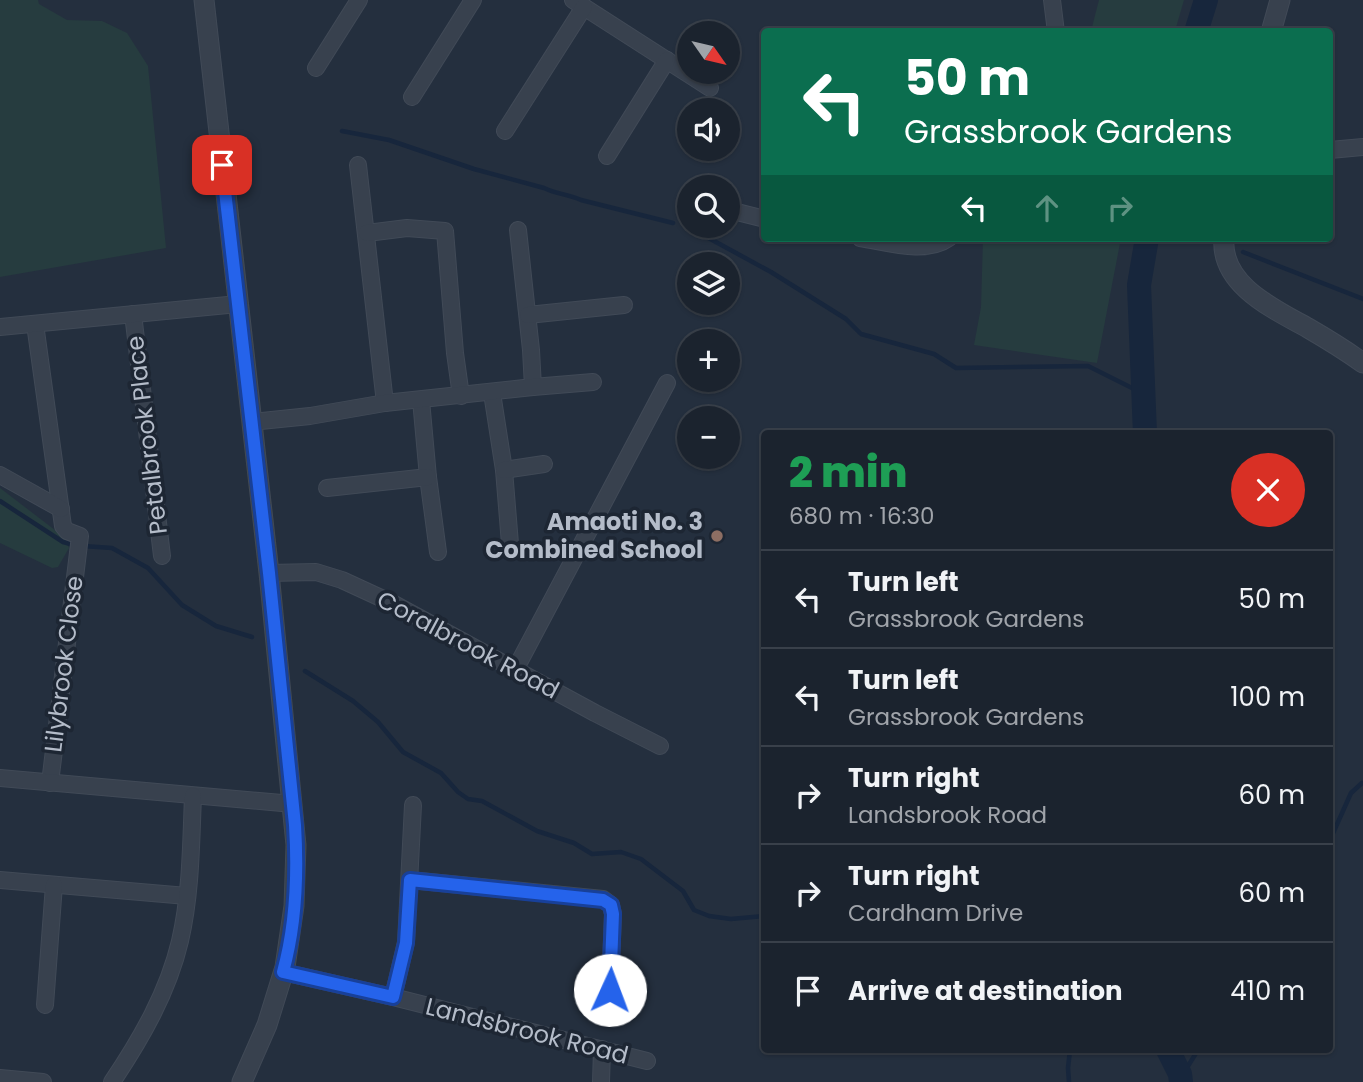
<!DOCTYPE html>
<meta charset="utf-8">
<style>
body{margin:0;font-family:Poppins,sans-serif;background:#282f3a;color:#f1f3f6;height:100vh;display:flex;flex-direction:column;font-size:26px;white-space:nowrap}
*{box-sizing:border-box;margin:0}
p{font-size:23px;color:#a0a4aa}
.icon{flex:none;width:38px;height:38px;fill:none;stroke:currentColor;stroke-width:2;stroke-linecap:round;stroke-linejoin:round}
.map{position:relative;flex:1;overflow:hidden}
.panel{position:absolute;left:761px;top:430px;width:572px;height:623px;display:flex;flex-direction:column;background:#1b232e;border-radius:7px;box-shadow:0 2px 5px #0004,0 0 0 2px #39404a}
.panel>*{flex:none}
.guide{position:absolute;left:761px;top:28px;width:572px;height:214px;border-radius:7px;box-shadow:0 2px 5px #0004,0 0 0 2px #39404a;background:#0b6e4f;color:#fff;overflow:hidden}
.needle{width:46px;rotate:124deg}
.fabs{position:absolute;left:677px;top:21px;display:grid;gap:14px}
.fabs a{display:grid;place-items:center;width:63px;height:63px;border-radius:50%;background:#1b232e;box-shadow:0 2px 5px #0004,0 0 0 2px #39404a;font-size:35px}
.pin{position:absolute;display:grid;place-items:center;width:60px;height:60px;color:#fff;margin:-30px;border-radius:14px;box-shadow:0 4px 10px #0006}
.me{position:absolute;width:77px;margin:-38px;rotate:2deg;stroke-linejoin:round;filter:drop-shadow(0 0 5px #0008)}
.turn{display:flex;align-items:center;gap:24px;height:147px;padding:0 28px;font-size:32px}
.turn .icon{width:91px;height:91px;stroke-width:2.5}
.turn b{display:block;font-size:49px;line-height:60px}
.lanes{display:flex;align-items:center;height:66px;padding:0 28px;background:#0003;justify-content:center;gap:35px;direction:ltr}
.lanes .off{opacity:.35}
.round{display:grid;place-items:center;flex:none;width:74px;height:74px;border-radius:37px;background:#282f3a}
.overview{display:flex;align-items:center;justify-content:space-between;height:119px;padding:0 28px}
h1{font-size:42px;font-weight:800;line-height:52px;color:#1e9e55}
ul{padding:0;list-style:none}
li{display:flex;align-items:center;gap:21px;height:98px;padding:0 28px;border-top:2px solid #39404a}
li div{flex:1}
li b{display:block;font-size:26px}
li em{font-style:normal}
.map>svg:first-child{display:block}
.green{fill:#263c3f}
.lines{fill:none;stroke-linecap:round;stroke-linejoin:round}
.stream{stroke:#17263c;stroke-width:4.5}
.river{stroke:#17263c;stroke-width:24}
.minor-casing{stroke:#414a57;stroke-width:18}
.tertiary-casing{stroke:#414a57;stroke-width:21}
.minor{stroke:#38414e;stroke-width:16}
.tertiary{stroke:#38414e;stroke-width:19}
.route-casing{stroke:#184099;stroke-width:18}
.route{stroke:#2563eb;stroke-width:12}
.education-dot{fill:#8d6e63;stroke:#1d2633;stroke-width:2.5}
.labels{text-anchor:middle;stroke-width:7;stroke-linejoin:round;paint-order:stroke}
.street-label{font-size:24px;fill:#b4bcc9;stroke:#1d2633}
.poi-label{font-size:24px;font-weight:bold;fill:#b4bcc9;stroke:#1d2633;text-anchor:end}
</style>
<div class="map">
<svg width="1363" height="1082" viewBox="0 0 1363 1082">
<rect width="100%" height="100%" fill="#242f3e"/>
<!-- green -->
<g class="green">
<path d="M0 0H38L39 4 67 20 102 21 127 33 148 66 166 248 0 277Z"/>
<path d="M1099 0H1184L1175 31H1091Z"/>
<path d="M983 238H1121L1097 363 974 345 981 307Z"/>
<path d="M0 488 64 537 69 548 58 567 52 568 0 543Z"/>
</g>
<g class="lines">
<!-- stream -->
<g class="stream">
<path d="M342 131 389 140 474 169 544 188C556 194 568 194 581 200L673 223"/>
<path d="M692 229 771 272 846 319 861 334 934 354 956 368 1088 366 1144 394"/>
<path d="M1243 252 1363 299"/>
<path d="M0 501 63 542 74 545"/>
<path d="M83 546 112 548 148 568 182 605 216 626 252 637"/>
<path d="M305 671 353 701 378 722 403 752 441 773 458 792 468 799 482 801 537 831 574 843 592 854 621 852 641 859 683 891 694 910 709 916 731 919 765 916"/>
<path d="M1330 840 1351 793 1362 783"/>
<path d="M1180 1074 1188 1066 1198 1050"/>
<path d="M1069 1082 1068 1068 1070 1050"/>
</g>
<!-- river -->
<g class="river">
<path d="M1196 32 1206 0"/>
<path d="M1145 434 1139 285 1147 238"/>
<path d="M1168 1050 1180 1074 1181 1082"/>
</g>
<defs>
<g id="minor">
<path d="M573 0 710 88"/>
<path d="M1052 0 1056 32"/>
<path d="M316 68 359 0"/>
<path d="M412 97 473 0"/>
<path d="M505 131 584 7"/>
<path d="M1330 150 1363 147"/>
<path d="M607 156 667 60"/>
<path d="M358 165 385 403"/>
<path d="M729 210 765 219"/>
<path d="M518 230 531 350 533 387"/>
<path d="M367 233 407 228 445 231 455 353 461 396"/>
<path d="M860 238C887 242 925 255 949 238"/>
<path d="M133 314 162 556"/>
<path d="M528 315 624 305"/>
<path d="M35 324 63 526 67 531 80 536 50 783"/>
<path d="M0 327 238 304"/>
<path d="M492 393 504 470 510 544"/>
<path d="M421 400 428 477 438 552"/>
<path d="M251 422 310 416 385 403 533 387 593 382"/>
<path d="M504 470 544 464"/>
<path d="M0 475 61 509"/>
<path d="M327 488 428 477"/>
<path d="M269 573 316 572 342 580 394 604 595 713 660 746"/>
<path d="M515 670 667 383"/>
<path d="M0 778 293 804"/>
<path d="M0 880 187 896"/>
<path d="M410 880 603 899 611 905 613 914 610 990"/>
<path d="M283 972 393 997 647 1061"/>
<path d="M393 997 406 942 413 805"/>
<path d="M45 1005 54 885"/>
<path d="M0 1078 43 1082"/>
<path d="M112 1082C141 1039 168 992 180 941 191 894 191 844 193 796"/>
<path d="M601 1082 602 1049"/>
</g>
<g id="tertiary">
<path d="M204 0 269 573 296 845 294 906 285 967 267 1025 242 1082"/>
<path d="M1271 32 1280 0"/>
<path d="M1224 238C1220 285 1274 309 1308 328 1327 339 1345 350 1363 363"/>
</g>
</defs>
<!-- minor casing -->
<use href="#minor" class="minor-casing"/>
<!-- tertiary casing -->
<use href="#tertiary" class="tertiary-casing"/>
<!-- minor -->
<use href="#minor" class="minor"/>
<!-- tertiary -->
<use href="#tertiary" class="tertiary"/>
</g>
<g class="lines">
<defs>
<path id="route" d="M222 165 269 573 295 825C298 873 296 925 283 972L393 997 406 943 410 880 603 900 611 905 613 914 610 990"/>
</defs>
<!-- route casing -->
<use href="#route" class="route-casing"/>
<!-- route -->
<use href="#route" class="route"/>
</g>
<!-- markers -->
<circle class="education-dot" cx="717" cy="536" r="7"/>
<g class="labels">
<!-- street labels -->
<g class="street-label">
<text transform="translate(147 435) rotate(-97)" y="8">Petalbrook Place</text>
<text transform="translate(468 645) rotate(28)" y="8">Coralbrook Road</text>
<text transform="translate(64 664) rotate(-83)" y="8">Lilybrook Close</text>
<text transform="translate(527 1031) rotate(14)" y="8">Landsbrook Road</text>
</g>
<!-- poi labels -->
<g class="poi-label">
<text x="703" y="530">Amaoti No. 3<tspan x="703" dy="28">Combined School</tspan></text>
</g>
</g>
</svg>
<div class="fabs">
<a><svg class="needle" viewBox="-14 -14 28 28"><path d="M0-13l5 13h-10z" fill="#e53935"/><path d="M0 13l5-13h-10z" fill="#a0a4aa"/></svg></a>
<a><svg class="icon" aria-label="sound" viewBox="0 0 24 24"><path d="M4 9h4l5-4v14l-5-4H4zM17 9q2 3 0 6"/></svg></a>
<a><svg class="icon" aria-label="search" viewBox="0 0 24 24"><circle cx="10" cy="10" r="6"/><path d="M15 15l6 6"/></svg></a>
<a><svg class="icon" aria-label="layers" viewBox="0 0 24 24"><path d="M12 4l9 5-9 5-9-5zM3 14l9 5 9-5"/></svg></a>
<a>+</a>
<a>−</a>
</div>
<div class="pin" style="left:222px;top:165px;background:#d93025"><svg class="icon" aria-label="arrive" viewBox="0 0 24 24"><path d="M6 21V4h12l-3 4 3 4H6"/></svg></div>
<svg class="me" style="left:610px;top:990px" viewBox="-20 -20 40 40"><circle r="19" fill="#fff"/><path d="M0-13L10 11 0 6-10 11z" fill="#2563eb"/></svg>
<div class="guide">
<div class="turn"><svg class="icon" aria-label="left" viewBox="0 0 24 24"><path d="M17 20v-9H6M10 6l-5 5 5 5"/></svg><div><b>50 m</b>Grassbrook Gardens</div></div>
<div class="lanes"><svg class="icon" aria-label="left" viewBox="0 0 24 24"><path d="M17 20v-9H6M10 6l-5 5 5 5"/></svg><svg class="icon off" aria-label="ahead" viewBox="0 0 24 24"><path d="M12 20V5M6 11l6-6 6 6"/></svg><svg class="icon off" aria-label="right" viewBox="0 0 24 24"><path d="M7 20v-9h11M14 6l5 5-5 5"/></svg></div>
</div>
<section class="panel">
<div class="overview"><div><h1>2 min</h1><p>680 m · 16:30</p></div><a class="round" style="background:#d93025;color:#fff"><svg class="icon" aria-label="close" viewBox="0 0 24 24"><path d="M6 6l12 12M18 6L6 18"/></svg></a></div>
<ul>
<li><svg class="icon" aria-label="left" viewBox="0 0 24 24"><path d="M17 20v-9H6M10 6l-5 5 5 5"/></svg><div><b>Turn left</b><p>Grassbrook Gardens</p></div><em>50 m</em></li>
<li><svg class="icon" aria-label="left" viewBox="0 0 24 24"><path d="M17 20v-9H6M10 6l-5 5 5 5"/></svg><div><b>Turn left</b><p>Grassbrook Gardens</p></div><em>100 m</em></li>
<li><svg class="icon" aria-label="right" viewBox="0 0 24 24"><path d="M7 20v-9h11M14 6l5 5-5 5"/></svg><div><b>Turn right</b><p>Landsbrook Road</p></div><em>60 m</em></li>
<li><svg class="icon" aria-label="right" viewBox="0 0 24 24"><path d="M7 20v-9h11M14 6l5 5-5 5"/></svg><div><b>Turn right</b><p>Cardham Drive</p></div><em>60 m</em></li>
<li><svg class="icon" aria-label="arrive" viewBox="0 0 24 24"><path d="M6 21V4h12l-3 4 3 4H6"/></svg><div><b>Arrive at destination</b></div><em>410 m</em></li>
</ul>
</section>
</div>
